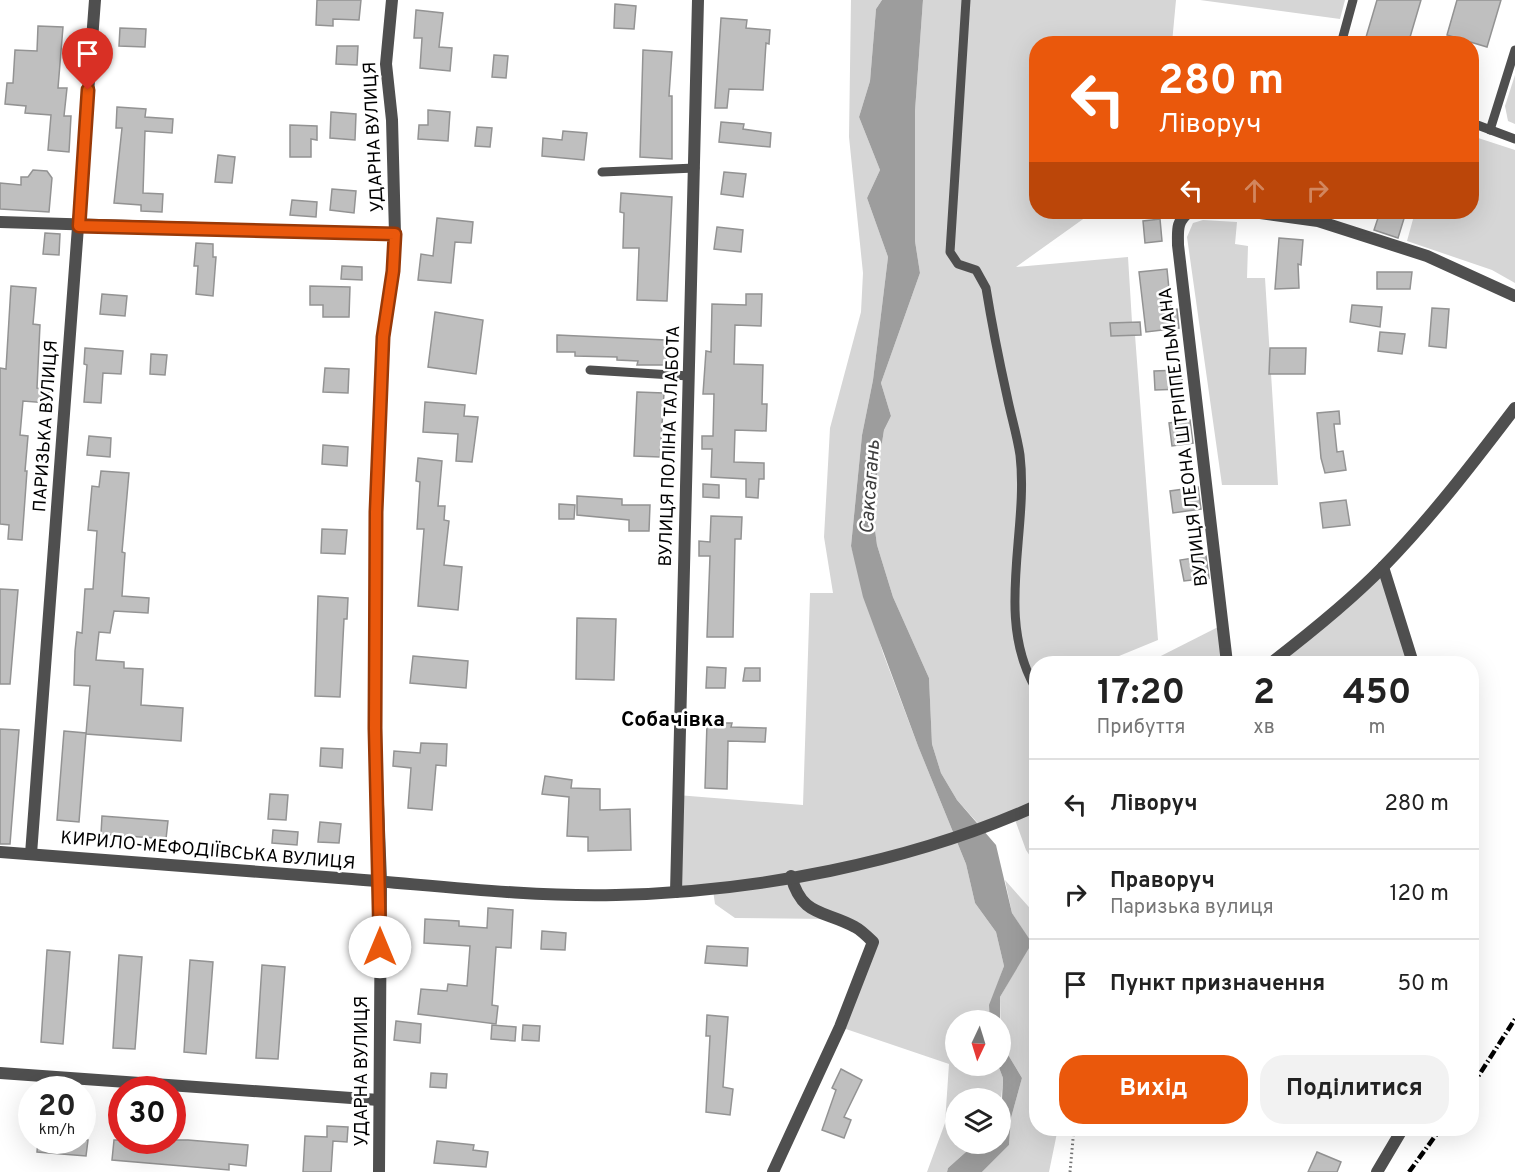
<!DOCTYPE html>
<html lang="uk">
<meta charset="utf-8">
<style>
body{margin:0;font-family:Overpass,sans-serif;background:#f2f2f2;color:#222;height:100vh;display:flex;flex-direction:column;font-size:22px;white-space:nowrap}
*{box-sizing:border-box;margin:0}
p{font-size:20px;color:#767676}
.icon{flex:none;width:33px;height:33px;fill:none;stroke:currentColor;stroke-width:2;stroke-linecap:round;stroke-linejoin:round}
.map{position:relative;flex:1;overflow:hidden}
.drawer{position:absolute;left:1029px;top:656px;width:450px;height:480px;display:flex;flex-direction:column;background:#fff;border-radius:24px;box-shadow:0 6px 24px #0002}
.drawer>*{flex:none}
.banner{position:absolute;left:1029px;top:36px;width:450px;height:183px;border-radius:24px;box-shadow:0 6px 24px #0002;background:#ea580c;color:#fff;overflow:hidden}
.needle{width:39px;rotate:184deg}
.tools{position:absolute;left:945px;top:1010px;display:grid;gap:12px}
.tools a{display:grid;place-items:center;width:66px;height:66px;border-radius:50%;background:#fff;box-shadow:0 6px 24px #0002;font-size:30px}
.speed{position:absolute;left:18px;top:1076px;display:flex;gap:12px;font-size:30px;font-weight:700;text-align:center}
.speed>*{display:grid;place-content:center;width:78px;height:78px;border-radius:50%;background:#fff;box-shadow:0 6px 24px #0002;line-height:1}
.speed small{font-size:15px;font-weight:400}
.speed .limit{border:9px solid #d22;background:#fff;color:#111}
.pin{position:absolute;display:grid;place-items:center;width:51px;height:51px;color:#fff;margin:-62px -26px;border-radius:50% 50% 50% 0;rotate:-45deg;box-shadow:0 0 6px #0007}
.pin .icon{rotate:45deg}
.me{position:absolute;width:66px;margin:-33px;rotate:0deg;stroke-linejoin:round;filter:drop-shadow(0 0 4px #0008)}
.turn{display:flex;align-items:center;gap:21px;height:126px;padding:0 30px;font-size:27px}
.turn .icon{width:78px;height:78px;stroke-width:2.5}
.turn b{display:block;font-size:42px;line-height:51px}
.lanes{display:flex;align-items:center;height:57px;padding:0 30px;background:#0003;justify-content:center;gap:30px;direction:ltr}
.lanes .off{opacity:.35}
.eta{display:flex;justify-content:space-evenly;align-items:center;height:102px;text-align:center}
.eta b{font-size:36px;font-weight:700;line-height:42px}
.primary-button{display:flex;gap:12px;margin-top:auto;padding:12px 30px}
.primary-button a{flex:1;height:69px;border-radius:24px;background:#ea580c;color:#fff;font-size:24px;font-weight:700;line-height:69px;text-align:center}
.primary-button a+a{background:#f2f2f2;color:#222}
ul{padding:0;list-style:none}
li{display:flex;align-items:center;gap:18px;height:90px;padding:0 30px;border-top:2px solid #e0e0e0}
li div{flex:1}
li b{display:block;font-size:22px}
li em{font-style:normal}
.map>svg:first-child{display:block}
.green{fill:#d6d6d6}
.water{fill:#9d9d9d}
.building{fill:#bfbfbf;stroke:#939393;stroke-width:1.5}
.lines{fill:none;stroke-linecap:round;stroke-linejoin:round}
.path{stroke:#717171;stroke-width:3;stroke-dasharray:1.5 3;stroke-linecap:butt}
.service{stroke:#4f4f4f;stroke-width:9}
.minor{stroke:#4f4f4f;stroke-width:12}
.tertiary{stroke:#4f4f4f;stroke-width:12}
.rail{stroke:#000;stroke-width:4.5;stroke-dasharray:9 3 1.5 3;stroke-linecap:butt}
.route-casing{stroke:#983908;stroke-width:15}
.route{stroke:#ea580c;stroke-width:10}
.labels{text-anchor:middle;stroke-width:5;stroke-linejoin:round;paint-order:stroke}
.street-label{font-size:18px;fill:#000;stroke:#fff}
.water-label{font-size:20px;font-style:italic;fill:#3e3e3e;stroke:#fff}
.quarter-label{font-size:21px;font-weight:bold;fill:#000;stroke:#fff}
</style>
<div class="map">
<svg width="1515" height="1172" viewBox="0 0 1515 1172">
<rect width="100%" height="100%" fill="#fff"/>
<!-- green -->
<g class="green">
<path d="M851 0H882L876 9 870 81 859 117 880 170 867 198 888 257 873 380 862 435 851 546 883 653 918 746 966 864 975 903 996 932 1004 966 990 1005V1020H956V1065H998L1003 1078 1001 1100 956 1098V1143H976L948 1168 947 1172H927L945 1123 949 1064 840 1027 873 942 831 919 735 918 715 904 713 890 676 892 677 795 803 805 810 593H833L824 537 830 428 861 312 863 273 849 137Z"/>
<path d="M923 0H1176L1172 43 1036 44V212H1093L1016 267 1128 257 1132 322 1111 323V336L1135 335 1158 640 1102 663 1050 657 1058 663H1036V865L1026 850 1014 817 983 829 957 800 941 773 932 744 929 678 893 597 877 545 872 507 884 430 891 416 881 383 920 273 915 241V111Z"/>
<path d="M1200 0H1345L1340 19Z"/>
<path d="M1515 75V124L1508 121 1505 106Z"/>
<path d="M1472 136 1515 150V283L1492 270 1407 241 1415 212H1472Z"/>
<path d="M1203 220 1237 222 1235 244 1248 246 1247 278H1265L1278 485H1222L1187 237 1193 223Z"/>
<path d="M1383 567 1413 663H1271Z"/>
<path d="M1224 624 1227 663H1147Z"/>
<path d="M1005 880 1036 915V1128H1058L1049 1172H982L1009 1145 1011 1118 1022 1078 1001 1043 1000 997 1031 943 1012 913Z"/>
</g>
<!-- water -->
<g class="water">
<path d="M882 0H923L915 111V241L920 273 881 383 891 416 884 430 872 507 877 545 893 597 929 678 932 744 941 773 957 800 996 845 1012 913 1032 943 1000 997V1020H990L989 1005 1004 966 996 932 975 903 966 864 918 746 863 597 851 546 862 435 873 380 888 257 867 198 880 170 859 117 870 81 876 9Z"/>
<path d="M1001 1043 1022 1078 1011 1118 1009 1145 982 1172H947L948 1168 976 1143H1000L1003 1078 998 1065H1000Z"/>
</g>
<!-- building -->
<g class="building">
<path d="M317 0H361L359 20 333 19V26L316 25Z"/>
<path d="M1377 0H1421L1408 44H1364Z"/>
<path d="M1457 0H1501L1487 47 1447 35Z"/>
<path d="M615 4 636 6 634 29 614 28Z"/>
<path d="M416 10 443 13 439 47 452 48 450 71 420 68 422 38H414Z"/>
<path d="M721 18 747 20 746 28 770 30 769 44 766 43 763 90 729 89 727 108H715Z"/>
<path d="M38 26 63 27 58 88H67L64 116H71L69 152 48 150 51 115 25 113 26 106 5 104 7 83H13L15 50 37 51Z"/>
<path d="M120 28 146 29 145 47 119 46Z"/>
<path d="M337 46H358L357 65 336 64Z"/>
<path d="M643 50 672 52 669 96H672V159L640 157Z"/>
<path d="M494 55 508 56 506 78 492 77Z"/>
<path d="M117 107 146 109 145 117 173 119 172 133 145 131 143 193 163 194 162 212 141 211V205L114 203 122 128H116Z"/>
<path d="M428 110 450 112 448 141 418 139 419 125H428Z"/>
<path d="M331 112 356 114 355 140 330 138Z"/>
<path d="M721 122 744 124 743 129 771 133 770 147 719 142Z"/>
<path d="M290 125 317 126V140L311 139V157H290Z"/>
<path d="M477 127 492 128 490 147 475 146Z"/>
<path d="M563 131 587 133 584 160 542 156 543 138 562 140Z"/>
<path d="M218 155 235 157 232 183 215 182Z"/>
<path d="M33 170 47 171 52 178 49 212 0 209V183L21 185V177H28Z"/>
<path d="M724 172 746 174 743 197 721 194Z"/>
<path d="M332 189 356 191 354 213 330 210Z"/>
<path d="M621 193 672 197 667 301 637 300 639 248H623L624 213 620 212Z"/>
<path d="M292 200 317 202 316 217 290 215Z"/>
<path d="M1380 212H1406L1398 238 1374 230Z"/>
<path d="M437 218 473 222 471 243 455 242 451 283 418 280 421 254 433 256Z"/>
<path d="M1160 219 1162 241 1145 243 1143 221Z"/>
<path d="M717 227 743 230 741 252 714 249Z"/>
<path d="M45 233 60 234 59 255 43 254Z"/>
<path d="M1279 238 1303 240 1301 265 1298 264 1299 288 1275 289Z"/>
<path d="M196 243 213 244V257H216L213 296 196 294 198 266H194Z"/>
<path d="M342 266 362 267V280L341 279Z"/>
<path d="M1167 269 1171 310 1177 309 1179 328 1146 332 1139 272Z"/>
<path d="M1377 272H1412L1410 289H1377Z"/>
<path d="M11 286 36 288 33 324 40 325 37 388 49 389 48 403 23 401 20 435 28 436 25 471H27L22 540 8 539 9 525 0 524V368L6 369Z"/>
<path d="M310 286 350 287 349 317H323V305H310Z"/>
<path d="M102 294 127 296 125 316 100 314Z"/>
<path d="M746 294H762L761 326 735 325 734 364 763 365 762 404H767L766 431 735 430 734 462 764 463V479H759L758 498 746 497V479L711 477 712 449H702V436H713L714 394H703L706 351 711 352 712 304 746 305Z"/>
<path d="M1352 305 1382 307 1380 327 1350 322Z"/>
<path d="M1432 308 1449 309 1446 348 1429 346Z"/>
<path d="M435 312 483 320 476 374 428 367Z"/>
<path d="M1140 322 1141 335 1111 336 1110 323Z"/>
<path d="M1380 332 1405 334 1402 354 1378 351Z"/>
<path d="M557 335 666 340V365H637L638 361 617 360V357L575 356V352H557Z"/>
<path d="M85 348 123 351 121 374 103 373 101 403 84 402 87 365 84 364Z"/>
<path d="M1270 348H1306L1305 374H1269Z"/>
<path d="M151 354 167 355 165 375 150 374Z"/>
<path d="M325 368 349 369 348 393 323 392Z"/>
<path d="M1181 370 1183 389 1155 390 1154 371Z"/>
<path d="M637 392 664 393 660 457 634 456Z"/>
<path d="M425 402 465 405 464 416 478 417 472 462 456 461 458 434 423 432Z"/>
<path d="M1339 411 1340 424H1334L1337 452 1343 451 1346 470 1325 473 1321 458 1317 413Z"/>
<path d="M1190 420 1193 443 1172 446 1169 423Z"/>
<path d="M89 436 111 438 110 457 87 455Z"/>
<path d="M323 445 348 447 347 466 322 464Z"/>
<path d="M418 458 442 461 438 506H445L444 520 449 521 444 565 462 567 458 610 418 606 424 529H417L420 482 416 481Z"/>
<path d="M101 471 129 473 122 552 125 553 122 596 149 598 148 613 114 611 110 633 99 632 96 660 124 662V668L143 669 141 705 183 708 181 741 86 734 90 686 74 685 75 651 77 632 82 633 85 589H93L97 531 88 530 92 486 99 487Z"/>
<path d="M703 484 719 485V498L703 497Z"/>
<path d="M1198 487 1201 509 1173 513 1170 491Z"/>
<path d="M577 496 622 499V505H650L649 531H629V520L577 515Z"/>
<path d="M1346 500 1350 525 1323 528 1320 503Z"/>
<path d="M559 504 575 505 574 519H559Z"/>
<path d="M711 516 742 517 741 539H735L733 637H707L710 556H699V541L710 542Z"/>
<path d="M322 529 347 530 345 554 321 553Z"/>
<path d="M1206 556 1209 578 1184 581 1180 560Z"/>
<path d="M0 589 18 590 10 684H0Z"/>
<path d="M318 596 348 598 347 619H344L340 697 315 696Z"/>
<path d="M577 618 616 619 614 680 576 679Z"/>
<path d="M413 656 468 661 466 688 410 683Z"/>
<path d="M707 667 726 668 725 688H706Z"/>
<path d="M745 668H760V681H743Z"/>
<path d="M707 723H732L731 727 766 728 765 742 728 741 727 789 705 788Z"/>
<path d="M0 729 19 730 10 844H0Z"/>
<path d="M64 731 86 733 79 822 57 820Z"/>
<path d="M421 743 447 744 446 766 436 765 432 810 408 808 411 768 393 766 394 751 420 753Z"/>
<path d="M321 748 343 749 342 768 320 766Z"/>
<path d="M545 776 572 780 571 788 600 789V810L630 809 631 850 588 851V837L567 836 569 797 542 794Z"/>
<path d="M270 794 288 795 286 820 268 819Z"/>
<path d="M102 816 168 821 166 839 101 834Z"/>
<path d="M320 822 341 824 339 843 318 842Z"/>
<path d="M273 830 298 832 297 845 272 843Z"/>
<path d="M488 908 513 910 511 948 496 947 492 1005 498 1006 496 1024 418 1014 421 989 447 991 448 984 467 986 470 946 424 943 425 919 459 921V926L487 928Z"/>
<path d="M542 931 566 933 565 950 541 949Z"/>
<path d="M707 946 748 948 747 966 705 963Z"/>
<path d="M47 950 70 952 63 1044 41 1042Z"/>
<path d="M119 955 142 957 135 1049 113 1048Z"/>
<path d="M190 960 213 962 206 1054 184 1052Z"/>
<path d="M262 965 285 967 278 1059 256 1058Z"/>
<path d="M707 1015 728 1017 723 1087 733 1089 730 1115 706 1112 710 1036H706Z"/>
<path d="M396 1021 421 1024 420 1043 394 1040Z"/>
<path d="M492 1025 516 1027 515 1041 491 1039Z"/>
<path d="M523 1025 540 1026 539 1041 522 1040Z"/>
<path d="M841 1069 862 1080 844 1117 851 1120 844 1138 822 1130 836 1090 832 1088Z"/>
<path d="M431 1073 447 1074 446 1088 430 1087Z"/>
<path d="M327 1126 348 1127 347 1142 333 1141 331 1172H303L305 1136 327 1137Z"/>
<path d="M38 1140H88L86 1156 37 1152Z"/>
<path d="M114 1140H188L248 1145 246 1166 229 1164V1170L112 1160Z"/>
<path d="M437 1141 474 1145 473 1150 488 1152 486 1167 434 1163Z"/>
<path d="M1317 1152 1341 1162 1337 1172H1308Z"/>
</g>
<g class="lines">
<!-- path -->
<path class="path" d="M1070 1172 1074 1128"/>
<!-- service -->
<g class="service">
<path d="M966 0 950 252 958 264 976 270 986 288C992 325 999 360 1007 396 1011 416 1017 435 1020 455 1029 532 994 618 1036 689"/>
<path d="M1341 44 1353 0"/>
<path d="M1472 123 1515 139"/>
<path d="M1490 130 1515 50"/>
<path d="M602 172 695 168"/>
<path d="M590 370 689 376"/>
</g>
<!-- minor -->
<g class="minor">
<path d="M1189 212C1176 221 1178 231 1178 245L1227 663"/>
<path d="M1253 212 1318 221 1427 256 1515 296"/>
<path d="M0 222 395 234"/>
<path d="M1383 567 1413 663"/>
<path d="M31 854 95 0"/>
<path d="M676 892 698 0"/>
<path d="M0 1073 379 1100"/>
<path d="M379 1172 381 881 375 728 376 512 383 337 393 271 395 234 392 120 386 64 392 0"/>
<path d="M773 1172 840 1027 873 942C868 937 861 930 855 927 824 910 802 917 791 876"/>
<path d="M1377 1172 1403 1128"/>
</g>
<!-- tertiary -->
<g class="tertiary">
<path d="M1271 663C1310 633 1349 602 1383 567 1431 518 1474 462 1515 408"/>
<path d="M0 852C118 860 235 870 352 879 440 886 528 897 616 895 755 892 909 863 1036 806"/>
</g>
<!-- rail -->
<g class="rail">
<path d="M1472 1086 1515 1019"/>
<path d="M1409 1172 1441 1128"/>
</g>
</g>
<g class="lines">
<defs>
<path id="route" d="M88 90 79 226 395 234 393 271 383 337 376 512 375 728 380 947"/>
</defs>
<!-- route casing -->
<use href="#route" class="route-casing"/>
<!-- route -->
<use href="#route" class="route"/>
</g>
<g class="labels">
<!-- street labels -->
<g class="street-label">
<text transform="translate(373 137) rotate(-93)" y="6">УДАРНА ВУЛИЦЯ</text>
<text transform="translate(45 426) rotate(-86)" y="6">ПАРИЗЬКА ВУЛИЦЯ</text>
<text transform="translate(1183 437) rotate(-97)" y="6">ВУЛИЦЯ ЛЕОНА ШТРІППЕЛЬМАНА</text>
<text transform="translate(669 446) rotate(-88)" y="6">ВУЛИЦЯ ПОЛІНА ТАЛАБОТА</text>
<text transform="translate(208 850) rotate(5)" y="6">КИРИЛО-МЕФОДІЇВСЬКА ВУЛИЦЯ</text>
<text transform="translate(361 1071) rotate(-90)" y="6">УДАРНА ВУЛИЦЯ</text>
</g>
<!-- water labels -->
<g class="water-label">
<text transform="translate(869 487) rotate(-86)" y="7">Саксагань</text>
</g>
<!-- quarter labels -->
<g class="quarter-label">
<text x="673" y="726">Собачівка</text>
</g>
</g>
</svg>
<div class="tools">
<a><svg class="needle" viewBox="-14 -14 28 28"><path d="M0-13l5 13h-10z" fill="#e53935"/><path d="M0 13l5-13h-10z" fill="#767676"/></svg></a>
<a><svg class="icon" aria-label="layers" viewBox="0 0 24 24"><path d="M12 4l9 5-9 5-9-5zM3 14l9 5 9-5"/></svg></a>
</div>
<div class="speed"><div>20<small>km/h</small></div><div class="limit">30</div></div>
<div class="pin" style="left:88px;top:90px;background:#d93025"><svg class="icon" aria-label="arrive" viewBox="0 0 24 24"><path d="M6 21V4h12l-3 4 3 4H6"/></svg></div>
<svg class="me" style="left:380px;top:947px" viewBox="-20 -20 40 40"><circle r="19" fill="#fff"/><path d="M0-13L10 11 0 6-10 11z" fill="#ea580c"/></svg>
<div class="banner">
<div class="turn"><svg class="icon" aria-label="left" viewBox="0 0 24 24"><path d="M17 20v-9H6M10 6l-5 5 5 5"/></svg><div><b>280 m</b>Ліворуч</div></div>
<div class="lanes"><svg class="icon" aria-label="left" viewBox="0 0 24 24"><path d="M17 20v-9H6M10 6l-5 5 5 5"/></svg><svg class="icon off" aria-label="ahead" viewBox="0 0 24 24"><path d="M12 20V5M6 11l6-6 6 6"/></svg><svg class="icon off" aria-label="right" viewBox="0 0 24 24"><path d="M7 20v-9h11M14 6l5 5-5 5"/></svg></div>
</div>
<section class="drawer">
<div class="eta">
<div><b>17:20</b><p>Прибуття</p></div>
<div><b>2</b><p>хв</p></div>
<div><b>450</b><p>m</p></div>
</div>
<ul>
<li><svg class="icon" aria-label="left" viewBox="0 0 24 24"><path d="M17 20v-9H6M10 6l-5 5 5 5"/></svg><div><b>Ліворуч</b></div><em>280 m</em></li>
<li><svg class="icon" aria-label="right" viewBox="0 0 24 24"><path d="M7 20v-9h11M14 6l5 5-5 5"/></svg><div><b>Праворуч</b><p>Паризька вулиця</p></div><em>120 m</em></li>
<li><svg class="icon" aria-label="arrive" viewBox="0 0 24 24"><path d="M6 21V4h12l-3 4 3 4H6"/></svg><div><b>Пункт призначення</b></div><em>50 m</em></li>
</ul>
<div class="primary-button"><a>Вихід</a><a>Поділитися</a></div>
</section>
</div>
